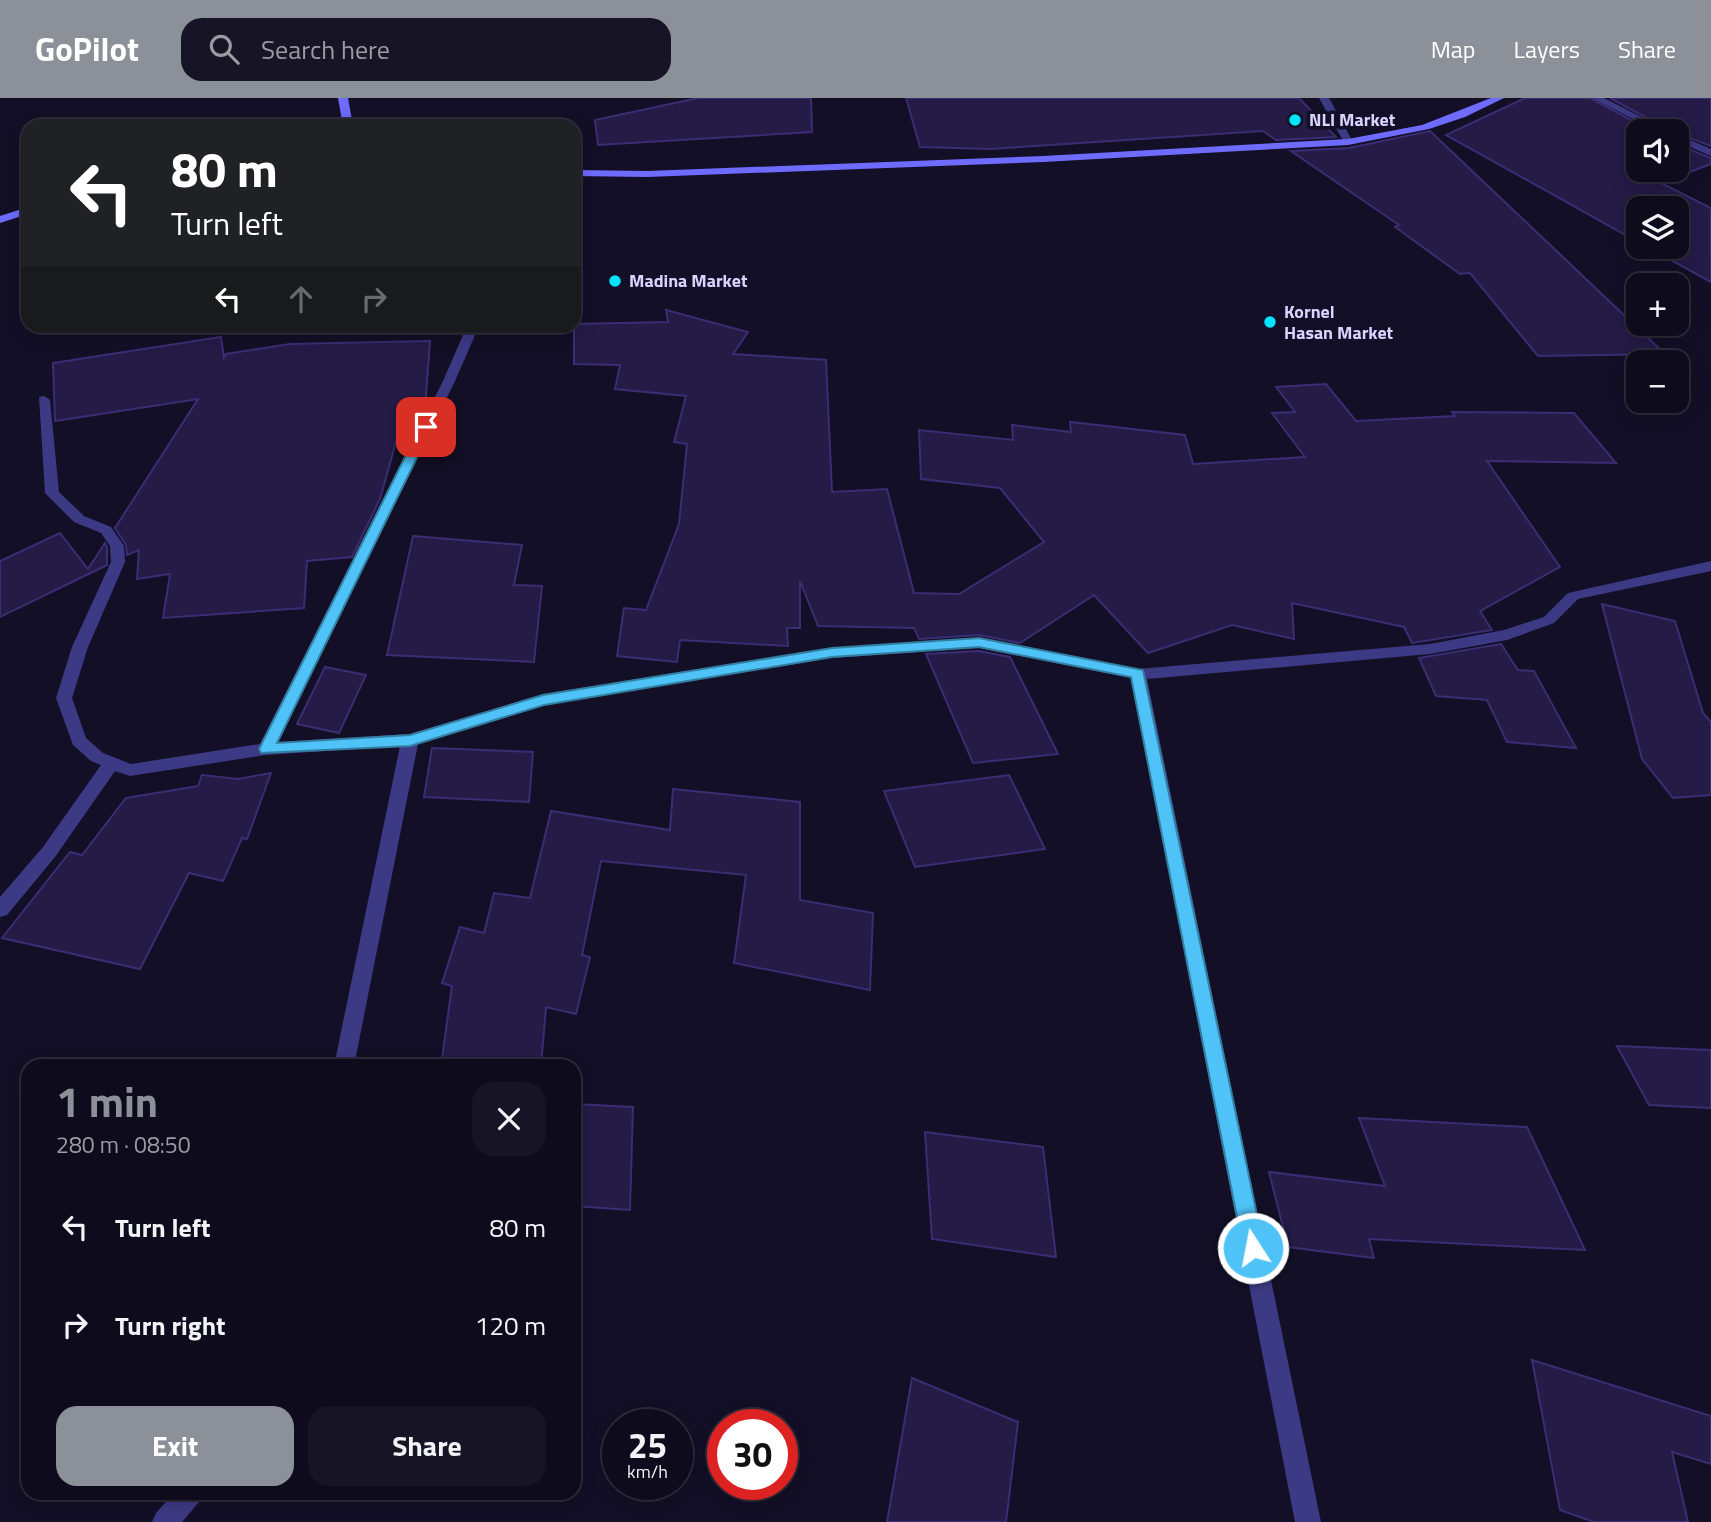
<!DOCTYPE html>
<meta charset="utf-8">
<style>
body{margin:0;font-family:"Titillium Web",sans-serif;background:#171425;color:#f1f3f6;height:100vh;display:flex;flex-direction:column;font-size:26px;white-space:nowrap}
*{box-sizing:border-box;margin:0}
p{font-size:23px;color:#9b9ba3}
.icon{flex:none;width:38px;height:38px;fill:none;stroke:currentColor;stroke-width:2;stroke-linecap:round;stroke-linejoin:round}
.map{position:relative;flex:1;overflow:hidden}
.details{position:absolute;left:21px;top:961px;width:560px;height:441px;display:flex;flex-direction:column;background:#0e0b1c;border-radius:21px;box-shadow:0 4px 18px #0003,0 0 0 2px #2e2b3b}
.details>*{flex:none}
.guide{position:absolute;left:21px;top:21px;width:560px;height:214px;border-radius:21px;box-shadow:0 4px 18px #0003,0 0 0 2px #2e2b3b;background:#202124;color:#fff;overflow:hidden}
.controls{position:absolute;left:1626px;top:21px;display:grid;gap:14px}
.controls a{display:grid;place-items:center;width:63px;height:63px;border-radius:14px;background:#0e0b1c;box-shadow:0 4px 18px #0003,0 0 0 2px #2e2b3b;font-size:35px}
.speed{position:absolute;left:602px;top:1311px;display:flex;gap:14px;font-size:35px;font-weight:700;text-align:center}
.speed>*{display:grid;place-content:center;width:91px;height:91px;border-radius:50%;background:#0e0b1c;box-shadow:0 4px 18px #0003,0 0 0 2px #2e2b3b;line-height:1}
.speed small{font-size:18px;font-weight:400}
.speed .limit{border:10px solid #d22;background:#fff;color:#111}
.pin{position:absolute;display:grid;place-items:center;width:60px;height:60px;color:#fff;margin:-30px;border-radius:14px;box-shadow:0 4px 10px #0006}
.me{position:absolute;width:77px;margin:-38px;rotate:349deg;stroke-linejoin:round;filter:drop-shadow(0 0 5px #0008)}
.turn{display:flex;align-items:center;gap:24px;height:147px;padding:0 35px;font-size:32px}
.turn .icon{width:91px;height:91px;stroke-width:2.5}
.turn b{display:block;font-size:49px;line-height:60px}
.lanes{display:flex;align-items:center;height:66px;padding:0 35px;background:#0003;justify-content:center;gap:35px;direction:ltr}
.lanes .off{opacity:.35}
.round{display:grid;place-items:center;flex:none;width:74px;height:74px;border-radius:21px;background:#171425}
.headline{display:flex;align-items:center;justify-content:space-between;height:119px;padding:0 35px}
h1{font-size:42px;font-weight:700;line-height:52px;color:#8c9099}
.button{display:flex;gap:14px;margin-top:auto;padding:14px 35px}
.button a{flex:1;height:80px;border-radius:21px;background:#8c9099;color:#fff;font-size:28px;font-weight:700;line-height:80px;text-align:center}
.button a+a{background:#171425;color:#f1f3f6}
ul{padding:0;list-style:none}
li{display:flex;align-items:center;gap:21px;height:98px;padding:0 35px}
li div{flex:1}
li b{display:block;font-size:26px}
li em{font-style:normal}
header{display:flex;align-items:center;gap:42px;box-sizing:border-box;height:98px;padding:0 35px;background:#8c9099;color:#fff}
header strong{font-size:33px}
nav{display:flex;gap:38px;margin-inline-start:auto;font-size:24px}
.search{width:490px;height:63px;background:#171425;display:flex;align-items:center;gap:18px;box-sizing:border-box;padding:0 24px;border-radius:21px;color:#9b9ba3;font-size:26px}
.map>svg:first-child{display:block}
.building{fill:#241b47;stroke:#3b2d73;stroke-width:2}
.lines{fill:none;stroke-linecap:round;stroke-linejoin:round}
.street{fill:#3d3a85;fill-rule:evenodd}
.secondary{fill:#6f6bff;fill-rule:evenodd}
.route{fill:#4fc3f7;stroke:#337fa1;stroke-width:2}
.poi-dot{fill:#00e5ff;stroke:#130f26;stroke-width:2.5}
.labels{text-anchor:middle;stroke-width:7;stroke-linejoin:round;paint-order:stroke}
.far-poi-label{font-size:18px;font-weight:bold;fill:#d9d4ff;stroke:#130f26;text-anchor:start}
</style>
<header>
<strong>GoPilot</strong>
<div class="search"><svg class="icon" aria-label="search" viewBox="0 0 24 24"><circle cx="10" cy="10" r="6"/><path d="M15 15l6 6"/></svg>Search here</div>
<nav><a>Map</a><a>Layers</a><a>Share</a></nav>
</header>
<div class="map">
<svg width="1711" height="1424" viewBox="0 0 1711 1424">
<rect width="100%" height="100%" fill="#130f26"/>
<!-- building -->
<g class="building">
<path d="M698 0H811L812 34 598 47 595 22Z"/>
<path d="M906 0H1299L1336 39 1276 42 1263 33 991 51 920 49Z"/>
<path d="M1525 0H1590L1652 33H1638V72H1676V46L1711 60V66L1661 85 1711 110V184L1647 149H1676V110H1638V144L1446 37Z"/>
<path d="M1610 0H1711V48L1671 33Z"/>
<path d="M1430 33 1665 256 1538 258 1470 175 1460 176 1395 129 1399 127 1291 53 1349 50Z"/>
<path d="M666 212 748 234 733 256 826 262 832 394 887 391 914 495 959 496 1044 444 1000 390 921 381 919 332 1013 342 1012 327 1071 334 1070 324 1185 337 1193 366 1305 359 1272 315 1295 314 1276 289 1326 286 1356 323 1455 318 1452 314 1574 315 1616 365 1487 363 1560 469 1480 513 1492 532 1412 545 1404 529 1292 505 1294 541 1232 527 1148 555 1094 497 1020 545 979 537 919 541 914 530 818 528 800 483V530H787L788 548 680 542 677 564 617 558 624 510 646 512 679 426 687 346 674 344 686 298 615 291 620 267 574 266V226L668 224Z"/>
<path d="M221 239 224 260 226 256 290 246 430 243 425 311 405 312 380 401 352 459 307 463 304 510 163 520 170 476 137 481 139 452 127 457 126 447 115 430 198 301 55 323 53 265Z"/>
<path d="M60 435 88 471 105 445 107 449V467L0 519V463Z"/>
<path d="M413 438 522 447 514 487 542 488 534 564 387 557Z"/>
<path d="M1602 506 1675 523 1703 615 1711 624V697L1673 700 1642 661Z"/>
<path d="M1501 546 1518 572 1534 573 1576 650 1507 644 1487 602 1436 598 1419 560Z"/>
<path d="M979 553 1010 559 1058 656 973 665 926 556Z"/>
<path d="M325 569 366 577 339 635 297 626Z"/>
<path d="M432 650 533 654 529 704 424 699Z"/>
<path d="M271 675 247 741 242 740 223 783 189 775 140 871 2 840 70 754 82 757 126 700 198 688 202 677 238 681Z"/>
<path d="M1009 677 1045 751 915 769 884 693Z"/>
<path d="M673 691 800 704V802L873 815 870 892 734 865 746 777 601 763 582 857 590 859 576 916 546 909 541 968H441L452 888 442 885 460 829 484 835 494 795 530 800 551 713 670 732Z"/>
<path d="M1617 948 1711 952V1010L1649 1007Z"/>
<path d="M574 1006 633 1009 630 1112 574 1108Z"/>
<path d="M1359 1020 1527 1029 1585 1152 1369 1141 1374 1160 1288 1149 1269 1074 1385 1088Z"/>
<path d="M925 1034 1043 1049 1056 1159 932 1141Z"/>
<path d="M1532 1262 1711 1318V1366L1672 1354 1688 1424H1594L1560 1412Z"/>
<path d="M912 1280 1018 1324 1006 1424H887Z"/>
</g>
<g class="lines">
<!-- street -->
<g class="street">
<path d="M1319 0H1329L1353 44 1351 46H1345Z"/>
<path d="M1592 0H1604L1669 33H1657Z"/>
<path d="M1676 36 1711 51V58L1676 43Z"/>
<path d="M467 228H479L455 283 278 644 410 636 543 596 832 550 979 540 1138 571 1430 546 1504 532 1544 519 1568 495 1711 463V473L1578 501 1554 525 1507 542 1430 556 1147 581 1321 1424H1295L1131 580 979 550 832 560 544 607 418 646 354 968H334L400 648 266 657 130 678 115 673 55 759 7 817 0 819V799L43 749 101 667 91 663 73 647 56 600 72 549 111 464 110 448 101 435 74 424 45 395 39 299 44 298 50 302 59 394 84 418 111 429 124 448 125 464 88 549 72 600 86 640 103 655 131 666 260 646 443 283Z"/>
<path d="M174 1395H203L199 1404 182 1424H152L156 1415Z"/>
</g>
<!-- secondary -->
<g class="secondary">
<path d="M338 0H348L353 28H343Z"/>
<path d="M1491 0H1504L1465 19 1429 31 1348 47 1043 64 647 79 574 78V72L647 73 1043 58 1348 41 1422 27Z"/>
<path d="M28 109V116L0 125V118Z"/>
</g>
</g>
<!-- route -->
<path class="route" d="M426 326 432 329 277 645 410 637 543 597 832 550 979 540 1143 572 1264 1150 1261 1157 1253 1160 1246 1157 1243 1150 1131 579 979 549 832 559 544 607 410 648 261 655 259 651 420 329Z"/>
<!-- markers -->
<g class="poi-dot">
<circle cx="1295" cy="22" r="7"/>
<circle cx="615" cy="183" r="7"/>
<circle cx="1270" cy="224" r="7"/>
</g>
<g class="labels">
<!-- far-poi labels -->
<g class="far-poi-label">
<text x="1309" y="28">NLI Market</text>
<text x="629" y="189">Madina Market</text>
<text x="1284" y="220">Kornel<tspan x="1284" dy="21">Hasan Market</tspan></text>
</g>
</g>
</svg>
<div class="controls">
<a><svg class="icon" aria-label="sound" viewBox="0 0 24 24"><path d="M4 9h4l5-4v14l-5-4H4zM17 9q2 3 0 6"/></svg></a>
<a><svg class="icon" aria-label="layers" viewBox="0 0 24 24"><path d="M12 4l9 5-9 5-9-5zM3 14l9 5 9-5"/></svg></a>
<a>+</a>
<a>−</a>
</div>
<div class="speed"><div>25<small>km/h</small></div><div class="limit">30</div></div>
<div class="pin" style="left:426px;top:329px;background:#d93025"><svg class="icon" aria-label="arrive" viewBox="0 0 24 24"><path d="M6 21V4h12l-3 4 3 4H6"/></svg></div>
<svg class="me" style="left:1253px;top:1150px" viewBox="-20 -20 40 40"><circle r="17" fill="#4fc3f7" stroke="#fff" stroke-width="3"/><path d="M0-11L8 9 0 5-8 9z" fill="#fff"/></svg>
<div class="guide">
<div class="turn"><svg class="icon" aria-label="left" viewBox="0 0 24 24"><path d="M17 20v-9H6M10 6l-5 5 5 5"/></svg><div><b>80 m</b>Turn left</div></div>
<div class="lanes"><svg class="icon" aria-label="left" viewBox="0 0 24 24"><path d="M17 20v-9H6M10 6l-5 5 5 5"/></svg><svg class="icon off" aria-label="ahead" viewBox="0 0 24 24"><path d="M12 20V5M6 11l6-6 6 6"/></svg><svg class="icon off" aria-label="right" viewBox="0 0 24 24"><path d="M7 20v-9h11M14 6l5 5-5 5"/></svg></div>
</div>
<section class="details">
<div class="headline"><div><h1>1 min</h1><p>280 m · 08:50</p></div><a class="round"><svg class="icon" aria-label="close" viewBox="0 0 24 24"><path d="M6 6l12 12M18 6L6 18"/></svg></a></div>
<ul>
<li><svg class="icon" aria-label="left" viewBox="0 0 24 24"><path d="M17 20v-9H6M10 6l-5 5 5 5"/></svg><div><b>Turn left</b></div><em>80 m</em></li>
<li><svg class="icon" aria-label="right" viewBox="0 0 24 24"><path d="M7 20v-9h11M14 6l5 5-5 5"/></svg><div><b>Turn right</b></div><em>120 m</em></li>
</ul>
<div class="button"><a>Exit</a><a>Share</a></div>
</section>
</div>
